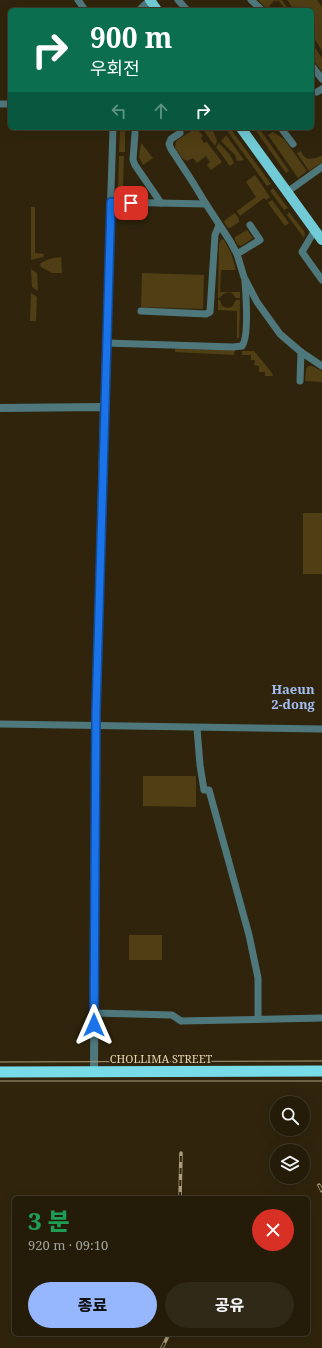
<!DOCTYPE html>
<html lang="ko">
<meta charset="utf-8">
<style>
body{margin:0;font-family:"Noto Serif","Noto Sans KR",serif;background:#302917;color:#f1f3f6;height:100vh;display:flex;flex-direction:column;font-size:15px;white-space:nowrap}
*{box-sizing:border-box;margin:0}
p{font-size:13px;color:#a3a19c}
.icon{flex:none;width:22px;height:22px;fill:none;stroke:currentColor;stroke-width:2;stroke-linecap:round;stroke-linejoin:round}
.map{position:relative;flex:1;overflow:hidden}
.panel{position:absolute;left:12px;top:1196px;width:298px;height:140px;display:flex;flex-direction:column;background:#241c09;border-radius:6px;box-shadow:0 4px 16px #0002,0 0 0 1px #413a2a}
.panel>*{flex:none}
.guide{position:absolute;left:8px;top:8px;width:306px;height:122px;border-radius:6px;box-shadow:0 4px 16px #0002,0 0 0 1px #413a2a;background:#0b6e4f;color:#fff;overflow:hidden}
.controls{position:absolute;left:270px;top:1096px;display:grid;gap:8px}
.controls a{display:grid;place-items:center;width:40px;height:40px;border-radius:50%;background:#241c09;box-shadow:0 4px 16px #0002,0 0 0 1px #413a2a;font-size:20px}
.pin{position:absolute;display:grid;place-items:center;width:34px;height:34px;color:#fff;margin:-17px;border-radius:8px;box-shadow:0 2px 6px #0006}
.me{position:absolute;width:44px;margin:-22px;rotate:0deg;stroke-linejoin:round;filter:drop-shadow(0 0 3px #0008)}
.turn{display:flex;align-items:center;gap:14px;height:84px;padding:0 16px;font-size:18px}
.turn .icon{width:52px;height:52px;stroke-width:2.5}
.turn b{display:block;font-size:28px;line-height:34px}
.lanes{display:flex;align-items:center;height:38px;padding:0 16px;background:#0003;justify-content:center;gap:20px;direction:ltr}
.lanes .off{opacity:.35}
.round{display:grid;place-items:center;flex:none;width:42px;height:42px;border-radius:21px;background:#302917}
.summary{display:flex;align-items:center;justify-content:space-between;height:68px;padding:0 16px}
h1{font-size:24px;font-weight:800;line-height:30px;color:#1e9e55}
.primary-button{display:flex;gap:8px;margin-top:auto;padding:8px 16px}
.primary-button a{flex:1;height:46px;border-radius:24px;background:#96b6fd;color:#111;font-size:16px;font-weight:800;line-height:46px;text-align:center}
.primary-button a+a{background:#302917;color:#f1f3f6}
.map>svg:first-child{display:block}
.green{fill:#503e14}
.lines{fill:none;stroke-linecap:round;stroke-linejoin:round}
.minor{stroke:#4f787d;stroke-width:7}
.tertiary{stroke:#4f787d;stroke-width:8}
.primary{stroke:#71cbd6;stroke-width:10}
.trunk{stroke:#77dce8;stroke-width:11}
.tram{stroke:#ad9d7d;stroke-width:1}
.rail-casing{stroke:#ad9d7d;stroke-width:3.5}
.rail{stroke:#30250c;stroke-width:2;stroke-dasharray:6;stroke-linecap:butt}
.route-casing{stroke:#114b97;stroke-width:10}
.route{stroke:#1a73e8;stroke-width:7}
.labels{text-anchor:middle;stroke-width:3;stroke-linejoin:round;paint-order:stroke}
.street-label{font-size:11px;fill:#e7d5b1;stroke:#30250c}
.quarter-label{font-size:13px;font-weight:bold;fill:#a5bef3;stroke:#30250c}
</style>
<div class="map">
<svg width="322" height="1348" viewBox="0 0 322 1348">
<rect width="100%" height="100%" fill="#30250c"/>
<!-- green -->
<g class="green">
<path d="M258 0H282L289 10H286L278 0 277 2 275 0 269 6 270 7 268 10Z"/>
<path d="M287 0H317L322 7V51L312 35V10H294Z"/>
<path d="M312 43 322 58V72L312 58V55L315 53 312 48Z"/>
<path d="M120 128H125V152H119Z"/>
<path d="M196 128 203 136 201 138 204 143 207 142 222 162 211 170 207 165 210 162 206 156 197 163 193 158 187 161 182 158 175 148 176 141Z"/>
<path d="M202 128H212L217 141 215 146Z"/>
<path d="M225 128H230L271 184 267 186Z"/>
<path d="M254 128H259L289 171 286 173Z"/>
<path d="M273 132 284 139 307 171 298 178 268 135Z"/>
<path d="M226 135 244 160 237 161 235 155 221 141Z"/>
<path d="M141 143 153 158 143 165 139 157Z"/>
<path d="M219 143C225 150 231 154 234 163L230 166 216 147Z"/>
<path d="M301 151C305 162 312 159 322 156V162L309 171 297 153Z"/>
<path d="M119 156H124L123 188 118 187Z"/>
<path d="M255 175 270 197 266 200 264 198 240 216 237 211 256 197 246 182Z"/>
<path d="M273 188 288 208 284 210 270 191Z"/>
<path d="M272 200 289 223 285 226 268 203Z"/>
<path d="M31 207H35V253L44 254 43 257 31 260Z"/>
<path d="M289 212 304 231 305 234 304 238 287 215Z"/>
<path d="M235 213 239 219V222L230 228H228L224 222 225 220Z"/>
<path d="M247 230 253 238 241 246 238 245 235 240V237Z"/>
<path d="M221 239 224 240 231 253 236 270H221L220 292H240V298H236L232 293C224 290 223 296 218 299L219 244Z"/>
<path d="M61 257 62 273H52L41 267 40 264C46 259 54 258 61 257Z"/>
<path d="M31 269 37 273 38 291 32 287Z"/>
<path d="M142 273 204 275 203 309 141 307Z"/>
<path d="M31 293 37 297 36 321H30Z"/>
<path d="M218 300H220L222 306 227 308 232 307 236 300H240L239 338H237V311L218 310Z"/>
<path d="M175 349 235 350 234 355 175 352Z"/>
<path d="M242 351H254L272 373 273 376H265V372H259V366L254 365 255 360H251V355H242Z"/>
<path d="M308 366H312L322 371V382L305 381 306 369Z"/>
<rect x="303" y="513" width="19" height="61"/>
<path d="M143 776H196V807L143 806Z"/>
<rect x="129" y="935" width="33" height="25"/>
</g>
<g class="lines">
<!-- minor -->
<g class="minor">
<path d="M78 0 85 10"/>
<path d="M178 0 187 10"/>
<path d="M251 0 262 10"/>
<path d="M139 10 150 0"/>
<path d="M312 66 322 79"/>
<path d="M317 92 322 89"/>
<path d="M0 104H10"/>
<path d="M180 128V133L171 139 169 144 171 149 192 181 206 204"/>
<path d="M281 128 293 144"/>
<path d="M135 133 133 160 135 165 161 203"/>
<path d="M287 192 322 167"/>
<path d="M111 202 206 204 230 241 237 254 244 277 257 302 280 334 301 352 322 366"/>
<path d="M315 230 302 252 322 280"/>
<path d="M237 254 260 240 250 225"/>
<path d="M141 311 206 314 210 312 215 235 219 225"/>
<path d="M106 343 233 347 242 346C249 337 246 294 245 281"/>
<path d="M300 381 301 352"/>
<path d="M104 407 113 128"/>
<path d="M0 724 322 729"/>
<path d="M197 728 200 765 204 790H209L249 935 258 978V1019"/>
<path d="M94 1013 172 1015 181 1021 322 1018"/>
</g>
<!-- tertiary -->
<path class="tertiary" d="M0 408 104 407 96 726 94 1072"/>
<!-- primary -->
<g class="primary">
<path d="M150 0 157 10"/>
<path d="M241 128 322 240"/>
</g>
<!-- trunk -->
<path class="trunk" d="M0 1072 322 1071"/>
<!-- tram -->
<g class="tram">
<path d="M0 1062 322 1061"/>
<path d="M0 1081H322"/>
</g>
<defs>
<g id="rail">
<path d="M319 1185 322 1191"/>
<path d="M180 1198 181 1153"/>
<path d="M162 1348 169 1334"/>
</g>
</defs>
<!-- rail casing -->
<use href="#rail" class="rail-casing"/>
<!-- rail -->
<use href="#rail" class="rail"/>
</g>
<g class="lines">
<defs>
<path id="route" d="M94 1025 96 712 111 202 131 203"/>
</defs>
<!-- route casing -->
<use href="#route" class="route-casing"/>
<!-- route -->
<use href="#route" class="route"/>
</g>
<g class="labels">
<!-- street labels -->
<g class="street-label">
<text x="161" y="1063">CHOLLIMA STREET</text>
</g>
<!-- quarter labels -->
<g class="quarter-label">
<text x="293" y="694">Haeun<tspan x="293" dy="15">2-dong</tspan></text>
</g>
</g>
</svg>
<div class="controls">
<a><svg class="icon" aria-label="search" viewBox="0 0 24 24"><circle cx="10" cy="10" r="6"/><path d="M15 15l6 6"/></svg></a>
<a><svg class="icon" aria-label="layers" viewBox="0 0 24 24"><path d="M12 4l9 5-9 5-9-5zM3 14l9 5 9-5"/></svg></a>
</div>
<div class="pin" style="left:131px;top:203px;background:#d93025"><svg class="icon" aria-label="arrive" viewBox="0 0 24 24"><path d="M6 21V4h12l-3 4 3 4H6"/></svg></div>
<svg class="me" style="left:94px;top:1025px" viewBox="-20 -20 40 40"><path d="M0-17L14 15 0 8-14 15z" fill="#1a73e8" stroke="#fff" stroke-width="4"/></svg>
<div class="guide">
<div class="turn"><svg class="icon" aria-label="right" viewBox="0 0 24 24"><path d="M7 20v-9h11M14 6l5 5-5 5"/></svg><div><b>900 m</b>우회전</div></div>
<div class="lanes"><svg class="icon off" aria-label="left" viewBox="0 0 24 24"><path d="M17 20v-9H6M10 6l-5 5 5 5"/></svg><svg class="icon off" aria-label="ahead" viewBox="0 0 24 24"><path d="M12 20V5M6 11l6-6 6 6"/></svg><svg class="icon" aria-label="right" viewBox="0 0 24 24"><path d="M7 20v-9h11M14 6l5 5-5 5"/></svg></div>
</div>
<section class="panel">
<div class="summary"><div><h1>3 분</h1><p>920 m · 09:10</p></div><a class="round" style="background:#d93025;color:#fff"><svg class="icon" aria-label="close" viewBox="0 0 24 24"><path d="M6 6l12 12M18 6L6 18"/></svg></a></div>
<div class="primary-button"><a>종료</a><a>공유</a></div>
</section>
</div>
